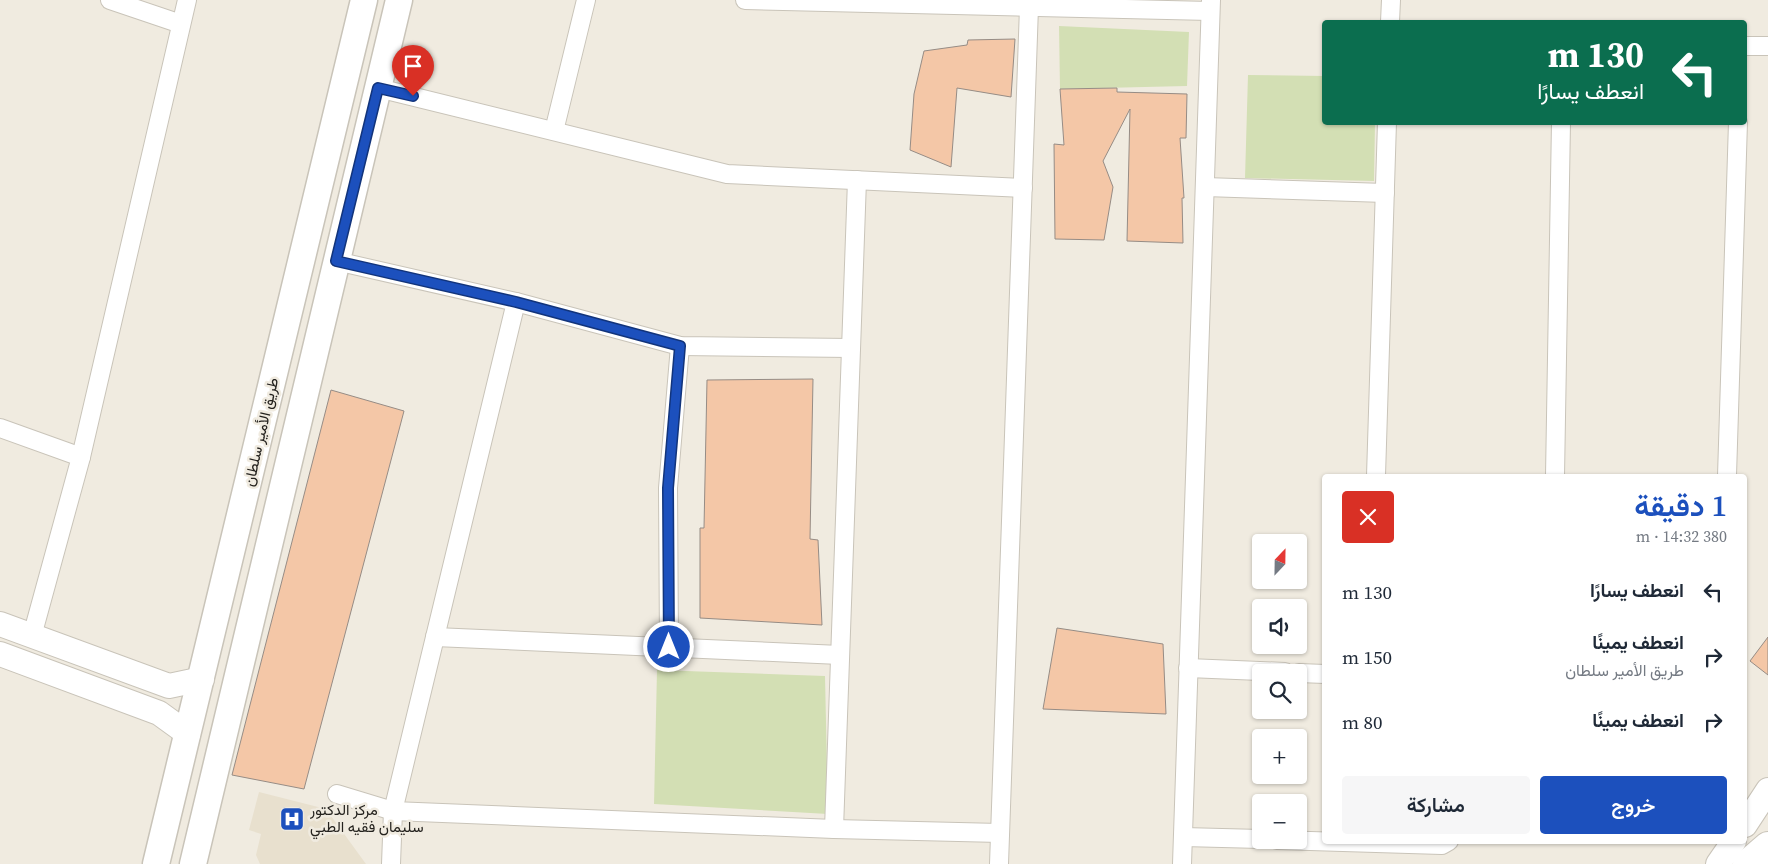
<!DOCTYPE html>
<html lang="ar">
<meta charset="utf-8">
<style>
body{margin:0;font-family:"Source Serif 4",Vazirmatn,serif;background:#f6f6f7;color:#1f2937;direction:rtl;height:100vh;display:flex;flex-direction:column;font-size:19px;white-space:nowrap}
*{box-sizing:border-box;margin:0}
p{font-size:16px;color:#747a83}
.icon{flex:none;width:28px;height:28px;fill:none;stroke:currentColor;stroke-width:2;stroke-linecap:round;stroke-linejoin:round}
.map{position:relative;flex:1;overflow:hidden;direction:ltr}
.side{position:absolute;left:1322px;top:474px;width:425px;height:370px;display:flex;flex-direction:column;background:#fff;border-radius:5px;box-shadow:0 1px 4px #0004;direction:rtl}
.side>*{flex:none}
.guide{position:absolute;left:1322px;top:20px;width:425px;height:105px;border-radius:5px;box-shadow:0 1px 4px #0004;direction:rtl;background:#0b6e4f;color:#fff;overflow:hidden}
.needle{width:32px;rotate:22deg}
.tools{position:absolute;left:1252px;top:534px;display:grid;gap:10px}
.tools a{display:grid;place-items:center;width:55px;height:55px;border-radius:5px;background:#fff;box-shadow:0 1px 4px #0004;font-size:25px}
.pin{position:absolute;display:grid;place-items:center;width:42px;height:42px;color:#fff;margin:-51px -21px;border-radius:50% 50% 50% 0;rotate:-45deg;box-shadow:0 0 5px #0007}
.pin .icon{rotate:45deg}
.me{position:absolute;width:55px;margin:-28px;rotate:0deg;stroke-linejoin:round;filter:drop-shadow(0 0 4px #0008)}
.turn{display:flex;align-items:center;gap:18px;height:105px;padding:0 20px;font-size:22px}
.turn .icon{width:65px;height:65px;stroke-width:2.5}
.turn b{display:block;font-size:35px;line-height:42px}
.round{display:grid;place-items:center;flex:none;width:52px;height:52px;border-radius:5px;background:#f6f6f7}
.headline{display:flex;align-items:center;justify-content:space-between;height:85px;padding:0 20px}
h1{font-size:30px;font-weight:600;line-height:38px;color:#1c50bd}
.button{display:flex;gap:10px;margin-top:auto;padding:10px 20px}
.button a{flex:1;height:58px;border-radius:5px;background:#1c50bd;color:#fff;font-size:20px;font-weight:600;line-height:58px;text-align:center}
.button a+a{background:#f6f6f7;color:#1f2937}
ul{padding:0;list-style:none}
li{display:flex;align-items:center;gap:15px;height:65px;padding:0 20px}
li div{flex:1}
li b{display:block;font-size:19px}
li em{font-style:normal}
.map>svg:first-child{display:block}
.built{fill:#e8e0ce}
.green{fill:#d3dfb4}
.building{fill:#f4c7a7;stroke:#968c85}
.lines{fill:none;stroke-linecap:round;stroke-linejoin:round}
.street-casing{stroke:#c9c4b9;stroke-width:20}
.secondary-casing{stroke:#c9c4b9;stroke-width:26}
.primary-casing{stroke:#c9c4b9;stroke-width:29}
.highway-casing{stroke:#c9c4b9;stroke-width:30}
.street{stroke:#fff;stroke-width:18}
.secondary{stroke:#fff;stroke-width:24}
.primary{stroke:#fff;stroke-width:26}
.highway{stroke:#fff;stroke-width:28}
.route-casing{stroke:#12347b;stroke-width:12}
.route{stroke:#1c50bd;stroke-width:9}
.labels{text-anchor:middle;stroke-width:5;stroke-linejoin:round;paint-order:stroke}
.street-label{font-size:15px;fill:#24221e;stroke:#f0ebe0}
.poi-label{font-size:15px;fill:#24221e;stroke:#f0ebe0;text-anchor:start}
</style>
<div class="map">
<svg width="1768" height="864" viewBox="0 0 1768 864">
<rect width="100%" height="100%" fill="#f0ebe0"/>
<!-- built -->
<path class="built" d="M259 792 326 809 366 864H260L256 855 261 834 249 830Z"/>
<!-- green -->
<g class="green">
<path d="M1059 26 1189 32 1187 86 1060 89Z"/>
<path d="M1248 75 1325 76V122L1375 123 1374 181 1245 178Z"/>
<path d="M657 670 825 676 828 814 654 804Z"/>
</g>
<!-- building -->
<g class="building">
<path d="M1015 39 1011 97 957 88 951 167 910 150 914 94 924 51 967 45 968 40Z"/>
<path d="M1117 88V92L1187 94 1186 138H1180L1184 198H1182L1183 243 1127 241 1130 109 1103 161 1113 187 1104 240 1055 239 1054 144 1064 145 1060 89Z"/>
<path d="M813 379 810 539 818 540 822 625 700 618V528H704L707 380Z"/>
<path d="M331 390 404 411 304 789 232 775Z"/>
<path d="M1057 628 1163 644 1166 714 1043 709Z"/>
<path d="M1768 637V675L1750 661Z"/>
</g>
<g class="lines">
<defs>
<g id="street">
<path d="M110 0 181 24"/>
<path d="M745 0 1210 11"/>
<path d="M1390 22 1391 0"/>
<path d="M1745 46H1768"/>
<path d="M378 88 727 174 1023 188"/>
<path d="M554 131 586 0"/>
<path d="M1205 187 1385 193"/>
<path d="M336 261 516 302 680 346 851 348"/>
<path d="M0 428 81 457"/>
<path d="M1376 476 1387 122"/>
<path d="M1555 476 1561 122"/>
<path d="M1727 476 1738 122"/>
<path d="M32 636 81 457 187 0"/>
<path d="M435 637 840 655"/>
<path d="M669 647 668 488 680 346"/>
<path d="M1188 668 1285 672"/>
<path d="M1299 673 1325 674"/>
<path d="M337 794 393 811 834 829 1000 833"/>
<path d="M834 829 857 180"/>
<path d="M1183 837 1261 839"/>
<path d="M1277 840 1442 845 1449 841"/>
<path d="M391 864 393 811 516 302"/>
<path d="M999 864 1029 7"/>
<path d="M1182 864 1211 0"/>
</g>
<g id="secondary">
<path d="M0 624 169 686 202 679"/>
<path d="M0 654 159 713 188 734"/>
<path d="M1745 825 1768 790"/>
<path d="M1718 864 1734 841"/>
</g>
<g id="primary">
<path d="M156 864 364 0"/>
<path d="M193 864 399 0"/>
</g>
<path id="highway" d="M1747 864 1768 846"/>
</defs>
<!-- street casing -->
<use href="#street" class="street-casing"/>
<!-- secondary casing -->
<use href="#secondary" class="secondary-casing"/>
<!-- primary casing -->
<use href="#primary" class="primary-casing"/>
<!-- highway casing -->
<use href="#highway" class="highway-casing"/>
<!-- street -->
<use href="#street" class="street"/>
<!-- secondary -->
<use href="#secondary" class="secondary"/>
<!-- primary -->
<use href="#primary" class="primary"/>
<!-- highway -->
<use href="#highway" class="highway"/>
</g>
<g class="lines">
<defs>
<path id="route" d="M413 96 378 88 336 261 516 302 680 346 668 488 669 647"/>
</defs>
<!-- route casing -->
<use href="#route" class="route-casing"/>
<!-- route -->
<use href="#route" class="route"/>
</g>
<!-- icons -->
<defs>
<symbol id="hospital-square" viewBox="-11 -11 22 22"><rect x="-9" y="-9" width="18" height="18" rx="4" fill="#1c50bd" stroke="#f0ebe0"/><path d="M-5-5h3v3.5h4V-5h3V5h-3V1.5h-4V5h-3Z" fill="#fff"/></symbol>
</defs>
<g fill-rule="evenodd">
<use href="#hospital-square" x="278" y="805" width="28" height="28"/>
</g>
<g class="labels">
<!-- street labels -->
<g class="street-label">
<text transform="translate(261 432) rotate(-77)" y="5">طريق الأمير سلطان</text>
</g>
<!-- poi labels -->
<g class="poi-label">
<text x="310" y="815">مركز الدكتور<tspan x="310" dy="17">سليمان فقيه الطبي</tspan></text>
</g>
</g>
</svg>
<div class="tools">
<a><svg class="needle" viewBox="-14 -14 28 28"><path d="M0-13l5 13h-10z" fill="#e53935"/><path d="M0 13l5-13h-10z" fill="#747a83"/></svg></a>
<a><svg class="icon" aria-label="sound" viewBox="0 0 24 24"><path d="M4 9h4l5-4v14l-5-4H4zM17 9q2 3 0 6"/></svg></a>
<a><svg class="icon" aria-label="search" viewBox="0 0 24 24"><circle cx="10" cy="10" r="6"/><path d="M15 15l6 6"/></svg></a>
<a>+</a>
<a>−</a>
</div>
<div class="pin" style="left:413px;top:96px;background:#d93025"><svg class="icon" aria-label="arrive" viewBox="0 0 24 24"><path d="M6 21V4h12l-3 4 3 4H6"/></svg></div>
<svg class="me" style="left:669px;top:647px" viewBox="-20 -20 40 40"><circle r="17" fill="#1c50bd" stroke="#fff" stroke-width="3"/><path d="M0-11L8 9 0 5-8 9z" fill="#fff"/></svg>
<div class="guide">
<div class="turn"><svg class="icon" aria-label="left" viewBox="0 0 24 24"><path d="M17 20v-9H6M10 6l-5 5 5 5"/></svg><div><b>130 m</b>انعطف يسارًا</div></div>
</div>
<section class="side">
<div class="headline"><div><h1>1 دقيقة</h1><p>380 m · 14:32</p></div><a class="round" style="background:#d93025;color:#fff"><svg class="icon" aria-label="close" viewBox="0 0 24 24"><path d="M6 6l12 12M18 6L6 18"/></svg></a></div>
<ul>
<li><svg class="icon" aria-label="left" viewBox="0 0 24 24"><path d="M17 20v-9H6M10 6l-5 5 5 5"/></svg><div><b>انعطف يسارًا</b></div><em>130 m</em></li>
<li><svg class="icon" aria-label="right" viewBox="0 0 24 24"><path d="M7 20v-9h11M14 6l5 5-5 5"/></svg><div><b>انعطف يمينًا</b><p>طريق الأمير سلطان</p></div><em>150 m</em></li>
<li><svg class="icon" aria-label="right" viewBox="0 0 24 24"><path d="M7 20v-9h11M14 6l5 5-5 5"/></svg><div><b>انعطف يمينًا</b></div><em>80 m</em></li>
</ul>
<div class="button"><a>خروج</a><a>مشاركة</a></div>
</section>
</div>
